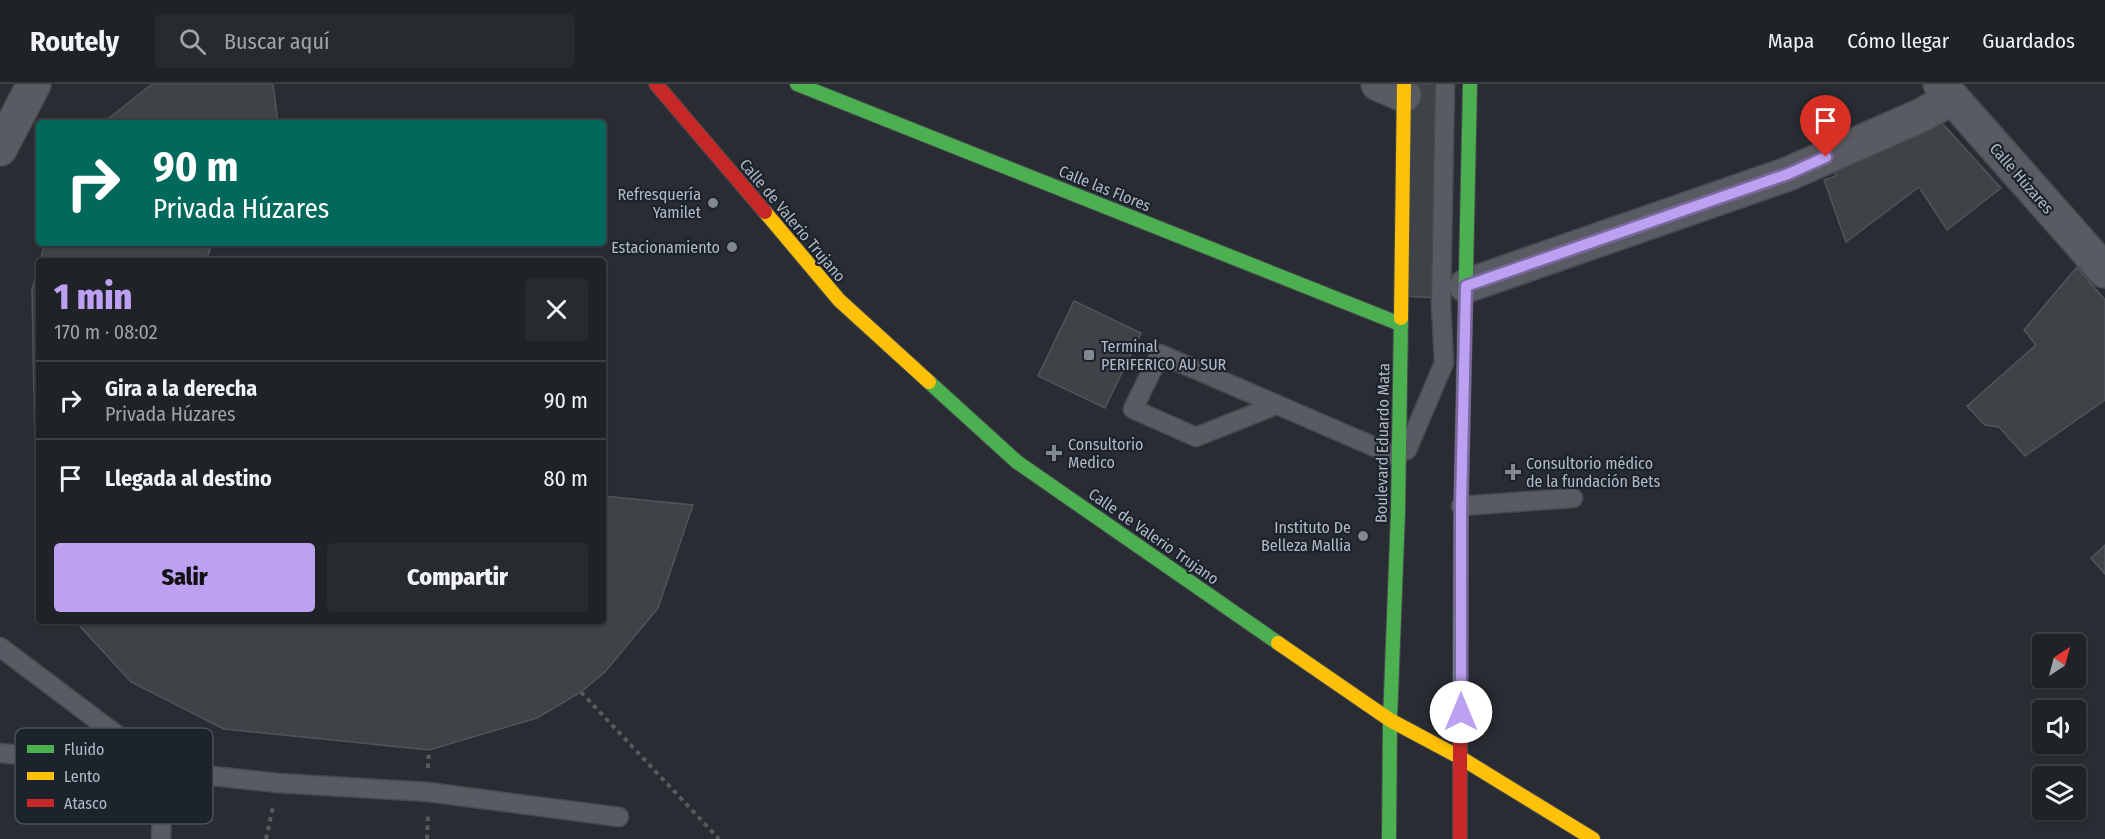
<!DOCTYPE html>
<html lang="es">
<meta charset="utf-8">
<style>
body{margin:0;font-family:"Fira Sans Condensed",sans-serif;background:#272a2e;color:#f1f3f6;height:100vh;display:flex;flex-direction:column;font-size:22px;white-space:nowrap}
*{box-sizing:border-box;margin:0}
p{font-size:20px;color:#a1a4a7}
.icon{flex:none;width:33px;height:33px;fill:none;stroke:currentColor;stroke-width:2;stroke-linecap:round;stroke-linejoin:round}
.map{position:relative;flex:1;overflow:hidden}
.panel{position:absolute;left:36px;top:174px;width:570px;height:366px;display:flex;flex-direction:column;background:#1f2226;border-radius:6px;box-shadow:0 2px 4px #0004,0 0 0 2px #3c3f43}
.panel>*{flex:none}
.guide{position:absolute;left:36px;top:36px;width:570px;height:126px;border-radius:6px;box-shadow:0 2px 4px #0004,0 0 0 2px #3c3f43;background:#00695c;color:#fff;overflow:hidden}
.needle{width:39px;rotate:36deg}
.fabs{position:absolute;left:2032px;top:550px;display:grid;gap:12px}
.fabs a{display:grid;place-items:center;width:54px;height:54px;border-radius:6px;background:#1f2226;box-shadow:0 2px 4px #0004,0 0 0 2px #3c3f43;font-size:30px}
.pin{position:absolute;display:grid;place-items:center;width:51px;height:51px;color:#fff;margin:-62px -26px;border-radius:50% 50% 50% 0;rotate:-45deg;box-shadow:0 0 6px #0007}
.pin .icon{rotate:45deg}
.me{position:absolute;width:66px;margin:-33px;rotate:0deg;stroke-linejoin:round;filter:drop-shadow(0 0 4px #0008)}
.turn{display:flex;align-items:center;gap:21px;height:126px;padding:0 18px;font-size:27px}
.turn .icon{width:78px;height:78px;stroke-width:2.5}
.turn b{display:block;font-size:42px;line-height:51px}
.round{display:grid;place-items:center;flex:none;width:63px;height:63px;border-radius:6px;background:#272a2e}
.head{display:flex;align-items:center;justify-content:space-between;height:102px;padding:0 18px}
h1{font-size:36px;font-weight:800;line-height:45px;color:#bca0f2}
.action{display:flex;gap:12px;margin-top:auto;padding:12px 18px}
.action a{flex:1;height:69px;border-radius:6px;background:#bca0f2;color:#111;font-size:24px;font-weight:800;line-height:69px;text-align:center}
.action a+a{background:#272a2e;color:#f1f3f6}
ul{padding:0;list-style:none}
li{display:flex;align-items:center;gap:18px;height:78px;padding:0 18px;border-top:2px solid #3c3f43}
li div{flex:1}
li b{display:block;font-size:22px}
li em{font-style:normal}
header{display:flex;align-items:center;gap:36px;box-sizing:border-box;height:84px;padding:0 30px;background:#1f2226;border-bottom:2px solid #3c3f43}
header strong{font-size:28px}
nav{display:flex;gap:33px;margin-inline-start:auto;font-size:21px}
.search{width:420px;height:54px;background:#272a2e;display:flex;align-items:center;gap:15px;box-sizing:border-box;padding:0 21px;border-radius:6px;color:#a1a4a7;font-size:22px}
.map>svg:first-child{display:block}
.building{fill:#3f4348;stroke:#50545b;stroke-width:1.5}
.lines{fill:none;stroke-linecap:round;stroke-linejoin:round}
.lane-casing{stroke:#46494e;stroke-width:21}
.street-casing{stroke:#46494e;stroke-width:36}
.fast-casing{stroke:#46494e;stroke-width:16}
.slow-casing{stroke:#46494e;stroke-width:16}
.jam-casing{stroke:#46494e;stroke-width:16}
.path{stroke:#565b5f;stroke-width:4;stroke-dasharray:4.5 4.5;stroke-linecap:butt}
.lane{stroke:#585b61;stroke-width:18}
.street{stroke:#585b61;stroke-width:33}
.fast{stroke:#4caf50;stroke-width:14}
.slow{stroke:#ffc107;stroke-width:14}
.jam{stroke:#c62828;stroke-width:14}
.route-casing{stroke:#7a689d;stroke-width:15}
.route{stroke:#bca0f2;stroke-width:10}
.poi-dot{fill:#828891;stroke:#1c232d;stroke-width:2}
.labels{text-anchor:middle;stroke-width:4.5;stroke-linejoin:round;paint-order:stroke}
.street-label{font-size:16px;fill:#b2b9c4;stroke:#1c232d}
.poi-label{font-size:16px;fill:#b2b9c4;stroke:#1c232d;text-anchor:end}
.key{fill:#1c232d;stroke:#49505a;stroke-width:1.5}
.key-label{font-size:16px;fill:#b2b9c4}
</style>
<header>
<strong>Routely</strong>
<div class="search"><svg class="icon" aria-label="search" viewBox="0 0 24 24"><circle cx="10" cy="10" r="6"/><path d="M15 15l6 6"/></svg>Buscar aquí</div>
<nav><a>Mapa</a><a>Cómo llegar</a><a>Guardados</a></nav>
</header>
<div class="map">
<svg width="2105" height="755" viewBox="0 0 2105 755">
<rect width="100%" height="100%" fill="#292d33"/>
<!-- building -->
<g class="building">
<path d="M152 0H273L278 39H103Z"/>
<path d="M1408 0H1445L1440 214 1403 212Z"/>
<path d="M1942 39 2001 104 1947 146 1919 103 1846 158 1824 96 1836 92 1831 79Z"/>
<path d="M45 159H212L206 177H40Z"/>
<path d="M39 181V436L36 427 32 205Z"/>
<path d="M2077 183 2105 216V316L2025 372 1999 343 1985 341 1967 322 2036 261 2024 246Z"/>
<path d="M1074 217 1141 249 1105 324 1038 292Z"/>
<path d="M603 412 693 421 658 524 605 588 581 608 537 634 429 666 224 645 131 598 75 537H603Z"/>
<path d="M2105 461V490L2091 474Z"/>
</g>
<g class="lines">
<defs>
<g id="lane">
<path d="M1276 321 1196 353 1133 325 1160 270 1398 373"/>
<path d="M1407 366 1444 279 1441 220 1445 0"/>
<path d="M1461 422 1573 414"/>
<path d="M0 563 162 685"/>
<path d="M0 669 278 699 428 708 619 733"/>
<path d="M161 755 163 686"/>
</g>
<g id="street">
<path d="M1378 0 1404 11"/>
<path d="M1940 0 2105 187"/>
<path d="M0 65 34 0"/>
<path d="M1466 202 1788 90 1922 31 1952 14"/>
</g>
<g id="fast">
<path d="M797 0 1400 240"/>
<path d="M929 298 1017 378 1278 559"/>
<path d="M1460 606 1461 422 1470 0"/>
<path d="M1389 755 1390 636 1398 428 1401 234"/>
</g>
<g id="slow">
<path d="M765 128 839 216 929 298"/>
<path d="M1401 234 1404 0"/>
<path d="M1278 559 1390 636 1461 674 1593 755"/>
</g>
<g id="jam">
<path d="M656 0 765 128"/>
<path d="M1460 755V606"/>
</g>
</defs>
<!-- lane casing -->
<use href="#lane" class="lane-casing"/>
<!-- street casing -->
<use href="#street" class="street-casing"/>
<!-- fast casing -->
<use href="#fast" class="fast-casing"/>
<!-- slow casing -->
<use href="#slow" class="slow-casing"/>
<!-- jam casing -->
<use href="#jam" class="jam-casing"/>
<!-- path -->
<g class="path">
<path d="M581 608 719 755"/>
<path d="M428 684 429 666"/>
<path d="M266 755 273 723"/>
<path d="M427 755 428 730"/>
</g>
<!-- lane -->
<use href="#lane" class="lane"/>
<!-- street -->
<use href="#street" class="street"/>
<!-- fast -->
<use href="#fast" class="fast"/>
<!-- slow -->
<use href="#slow" class="slow"/>
<!-- jam -->
<use href="#jam" class="jam"/>
</g>
<g class="lines">
<defs>
<path id="route" d="M1461 628V422L1466 202 1788 90 1826 73"/>
</defs>
<!-- route casing -->
<use href="#route" class="route-casing"/>
<!-- route -->
<use href="#route" class="route"/>
</g>
<!-- markers -->
<g class="poi-dot">
<circle cx="713" cy="119" r="6"/>
<circle cx="732" cy="163" r="6"/>
<rect x="1083" y="265" width="12" height="12" rx="3"/>
<path d="M1051 360h6v6h6v6h-6v6h-6v-6h-6v-6h6z"/>
<path d="M1510 379h6v6h6v6h-6v6h-6v-6h-6v-6h6z"/>
<circle cx="1363" cy="452" r="6"/>
</g>
<g class="labels">
<!-- street labels -->
<g class="street-label">
<text transform="translate(2022 94) rotate(49)" y="6">Calle Húzares</text>
<text transform="translate(1105 104) rotate(22)" y="6">Calle las Flores</text>
<text transform="translate(793 136) rotate(50)" y="6">Calle de Valerio Trujano</text>
<text transform="translate(1382 359) rotate(-89)" y="6">Boulevard Eduardo Mata</text>
<text transform="translate(1154 452) rotate(35)" y="6">Calle de Valerio Trujano</text>
</g>
<!-- poi labels -->
<g class="poi-label">
<text x="701" y="116">Refresquería<tspan x="701" dy="18">Yamilet</tspan></text>
<text x="720" y="169">Estacionamiento</text>
<text x="1101" y="268" text-anchor="start">Terminal<tspan x="1101" dy="18">PERIFERICO AU SUR</tspan></text>
<text x="1068" y="366" text-anchor="start">Consultorio<tspan x="1068" dy="18">Medico</tspan></text>
<text x="1526" y="385" text-anchor="start">Consultorio médico<tspan x="1526" dy="18">de la fundación Bets</tspan></text>
<text x="1351" y="449">Instituto De<tspan x="1351" dy="18">Belleza Mallia</tspan></text>
</g>
</g>
<!-- legend -->
<rect x="15" y="644" width="198" height="96" rx="9" class="key"/>
<rect x="27" y="661" width="27" height="8" fill="#4caf50"/>
<rect x="27" y="688" width="27" height="8" fill="#ffc107"/>
<rect x="27" y="715" width="27" height="8" fill="#c62828"/>
<g class="key-label">
<text x="64" y="671">Fluido</text>
<text x="64" y="698">Lento</text>
<text x="64" y="725">Atasco</text>
</g>
</svg>
<div class="fabs">
<a><svg class="needle" viewBox="-14 -14 28 28"><path d="M0-13l5 13h-10z" fill="#e53935"/><path d="M0 13l5-13h-10z" fill="#a1a4a7"/></svg></a>
<a><svg class="icon" aria-label="sound" viewBox="0 0 24 24"><path d="M4 9h4l5-4v14l-5-4H4zM17 9q2 3 0 6"/></svg></a>
<a><svg class="icon" aria-label="layers" viewBox="0 0 24 24"><path d="M12 4l9 5-9 5-9-5zM3 14l9 5 9-5"/></svg></a>
</div>
<div class="pin" style="left:1826px;top:73px;background:#d93025"><svg class="icon" aria-label="arrive" viewBox="0 0 24 24"><path d="M6 21V4h12l-3 4 3 4H6"/></svg></div>
<svg class="me" style="left:1461px;top:628px" viewBox="-20 -20 40 40"><circle r="19" fill="#fff"/><path d="M0-13L10 11 0 6-10 11z" fill="#bca0f2"/></svg>
<div class="guide">
<div class="turn"><svg class="icon" aria-label="right" viewBox="0 0 24 24"><path d="M7 20v-9h11M14 6l5 5-5 5"/></svg><div><b>90 m</b>Privada Húzares</div></div>
</div>
<section class="panel">
<div class="head"><div><h1>1 min</h1><p>170 m · 08:02</p></div><a class="round"><svg class="icon" aria-label="close" viewBox="0 0 24 24"><path d="M6 6l12 12M18 6L6 18"/></svg></a></div>
<ul>
<li><svg class="icon" aria-label="right" viewBox="0 0 24 24"><path d="M7 20v-9h11M14 6l5 5-5 5"/></svg><div><b>Gira a la derecha</b><p>Privada Húzares</p></div><em>90 m</em></li>
<li><svg class="icon" aria-label="arrive" viewBox="0 0 24 24"><path d="M6 21V4h12l-3 4 3 4H6"/></svg><div><b>Llegada al destino</b></div><em>80 m</em></li>
</ul>
<div class="action"><a>Salir</a><a>Compartir</a></div>
</section>
</div>
